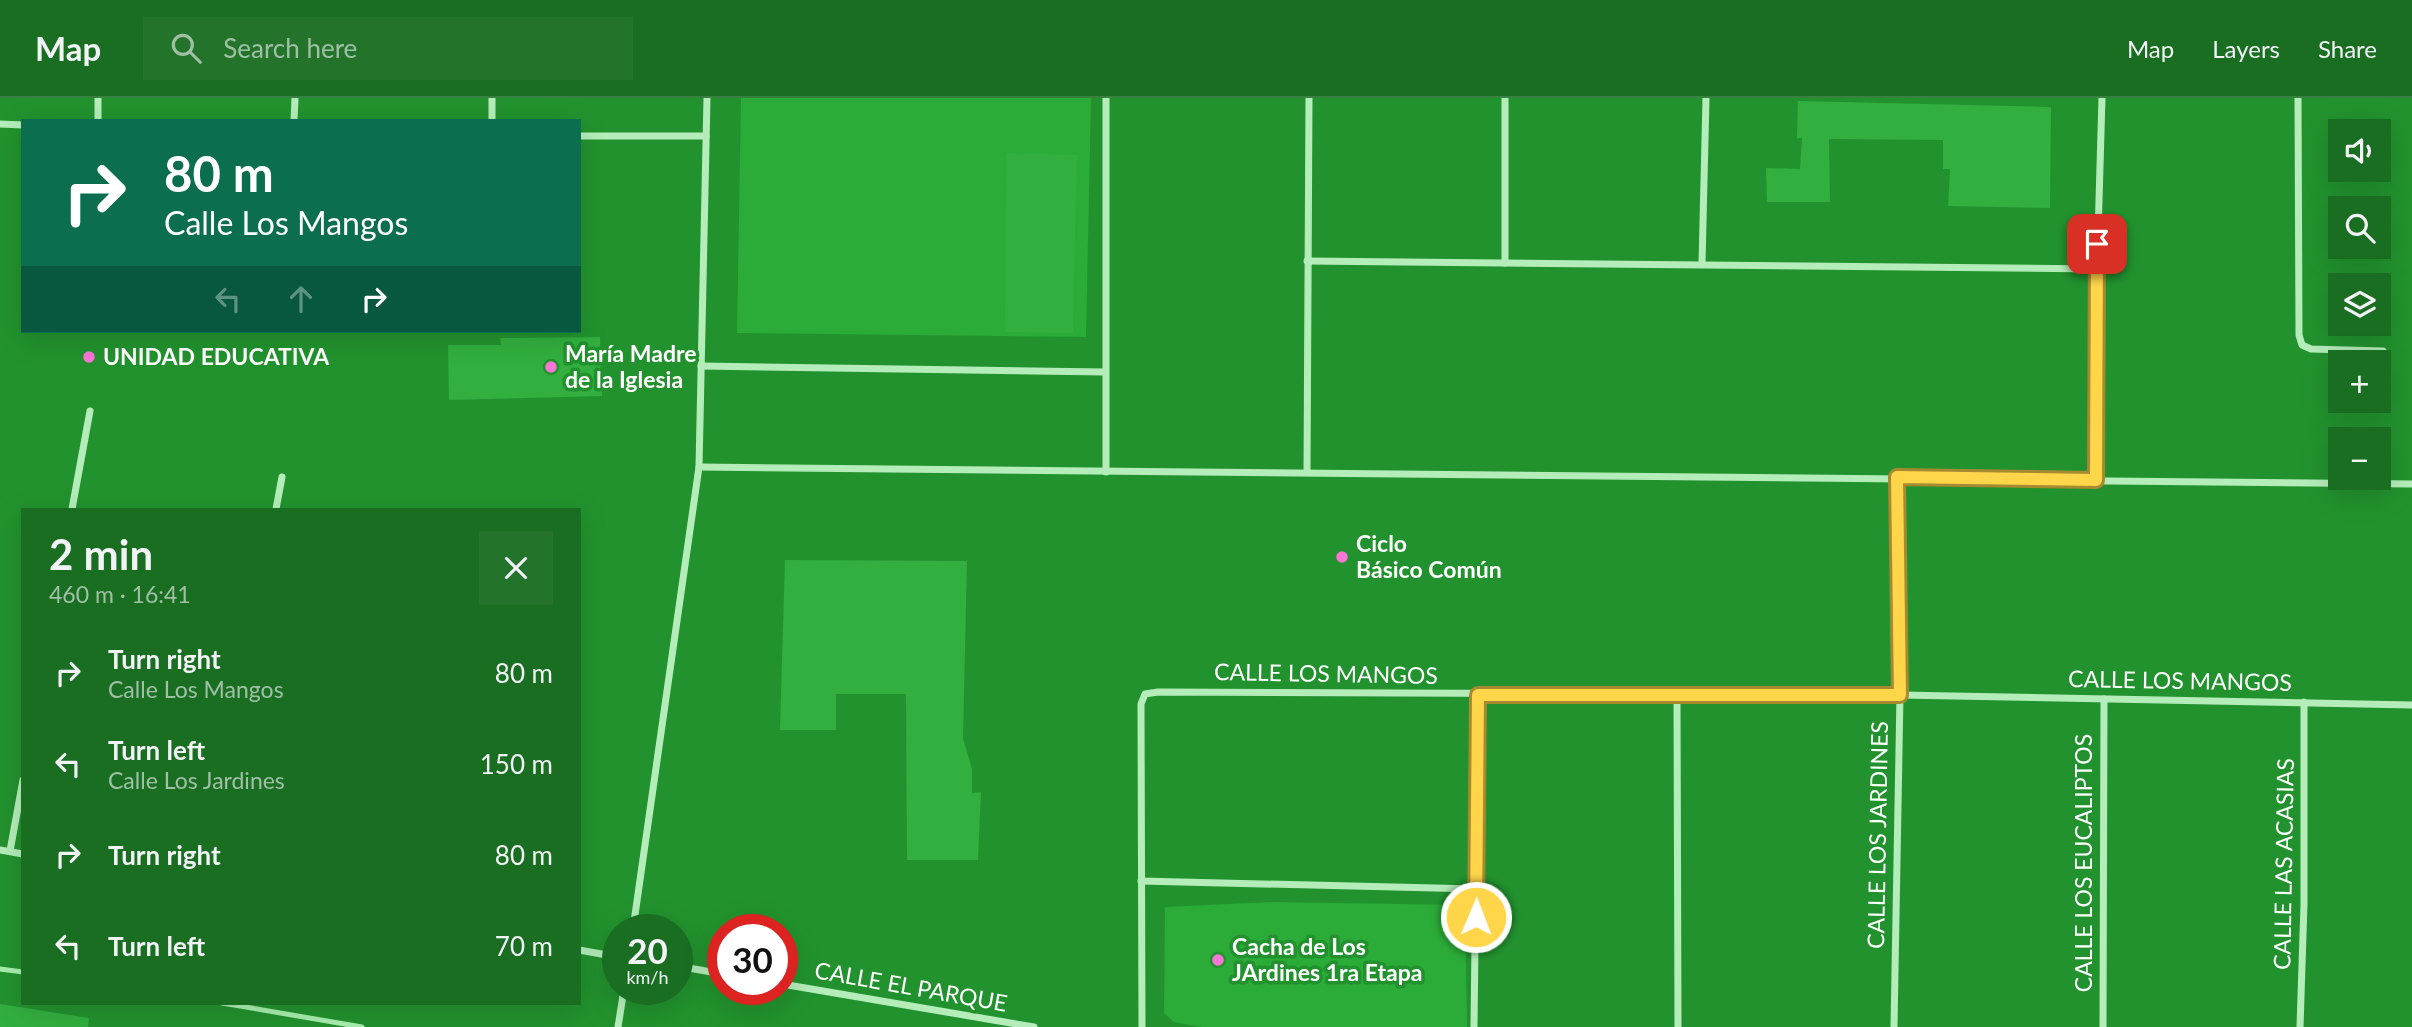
<!DOCTYPE html>
<meta charset="utf-8">
<style>
body{margin:0;font-family:Lato,sans-serif;background:#23732a;color:#f1f3f6;height:100vh;display:flex;flex-direction:column;font-size:26px;white-space:nowrap}
*{box-sizing:border-box;margin:0}
p{font-size:23px;color:#9fc0a5}
.icon{flex:none;width:38px;height:38px;fill:none;stroke:currentColor;stroke-width:2;stroke-linecap:round;stroke-linejoin:round}
.map{position:relative;flex:1;overflow:hidden}
.side{position:absolute;left:21px;top:410px;width:560px;height:497px;display:flex;flex-direction:column;background:#1a6e22;border-radius:0px;box-shadow:0 7px 28px #0002}
.side>*{flex:none}
.banner{position:absolute;left:21px;top:21px;width:560px;height:214px;border-radius:0px;box-shadow:0 7px 28px #0002;background:#0b6e4f;color:#fff;overflow:hidden}
.buttons{position:absolute;left:2328px;top:21px;display:grid;gap:14px}
.buttons a{display:grid;place-items:center;width:63px;height:63px;border-radius:0px;background:#1a6e22;box-shadow:0 7px 28px #0002;font-size:35px}
.speed{position:absolute;left:602px;top:816px;display:flex;gap:14px;font-size:35px;font-weight:700;text-align:center}
.speed>*{display:grid;place-content:center;width:91px;height:91px;border-radius:50%;background:#1a6e22;box-shadow:0 7px 28px #0002;line-height:1}
.speed small{font-size:18px;font-weight:400}
.speed .limit{border:10px solid #d22;background:#fff;color:#111}
.pin{position:absolute;display:grid;place-items:center;width:60px;height:60px;color:#fff;margin:-30px;border-radius:14px;box-shadow:0 4px 10px #0006}
.me{position:absolute;width:77px;margin:-38px;rotate:1deg;stroke-linejoin:round;filter:drop-shadow(0 0 5px #0008)}
.turn{display:flex;align-items:center;gap:24px;height:147px;padding:0 28px;font-size:32px}
.turn .icon{width:91px;height:91px;stroke-width:2.5}
.turn b{display:block;font-size:49px;line-height:60px}
.lanes{display:flex;align-items:center;height:66px;padding:0 28px;background:#0003;justify-content:center;gap:35px;direction:ltr}
.lanes .off{opacity:.35}
.round{display:grid;place-items:center;flex:none;width:74px;height:74px;border-radius:0px;background:#23732a}
.overview{display:flex;align-items:center;justify-content:space-between;height:119px;padding:0 28px}
h1{font-size:42px;font-weight:700;line-height:52px}
ul{padding:0;list-style:none}
li{display:flex;align-items:center;gap:21px;height:91px;padding:0 28px}
li div{flex:1}
li b{display:block;font-size:26px}
li em{font-style:normal}
header{display:flex;align-items:center;gap:42px;box-sizing:border-box;height:98px;padding:0 35px;background:#1a6e22;border-bottom:2px solid #388140}
header strong{font-size:33px}
nav{display:flex;gap:38px;margin-inline-start:auto;font-size:24px}
.search{width:490px;height:63px;background:#23732a;display:flex;align-items:center;gap:18px;box-sizing:border-box;padding:0 24px;border-radius:0px;color:#9fc0a5;font-size:26px}
.map>svg:first-child{display:block}
.green{fill:#2bab38}
.lines{fill:none;stroke-linecap:round;stroke-linejoin:round}
.stream{stroke:#a8eeae;stroke-width:5}
.building{fill:#32af3f}
.minor{stroke:#b4edb9;stroke-width:7}
.route-casing{stroke:#a68a30;stroke-width:18}
.route{stroke:#ffd54a;stroke-width:12}
.poi-dot{fill:#f976d7;stroke:#22922e;stroke-width:2.5}
.labels{text-anchor:middle;stroke-width:7;stroke-linejoin:round;paint-order:stroke}
.poi-label{font-size:23px;font-weight:bold;fill:#fff;stroke:#22922e;text-anchor:start}
.street-label{font-size:23px;fill:#fff;stroke:#22922e}
</style>
<header>
<strong>Map</strong>
<div class="search"><svg class="icon" aria-label="search" viewBox="0 0 24 24"><circle cx="10" cy="10" r="6"/><path d="M15 15l6 6"/></svg>Search here</div>
<nav><a>Map</a><a>Layers</a><a>Share</a></nav>
</header>
<div class="map">
<svg width="2412" height="929" viewBox="0 0 2412 929">
<rect width="100%" height="100%" fill="#22922e"/>
<!-- green -->
<g class="green">
<path d="M741 0H1091L1086 239 737 235Z"/>
<path d="M1273 804 1465 807 1467 929H1201L1174 924 1164 915 1165 809Z"/>
</g>
<g class="lines">
<!-- stream -->
<g class="stream">
<path d="M0 871 23 874"/>
<path d="M222 905 362 929"/>
</g>
</g>
<!-- building -->
<g class="building">
<path d="M1798 3 2051 9 2050 110 1948 108 1950 71H1943V42L1829 41 1830 104H1767L1766 70 1800 71 1802 40H1797Z"/>
<path d="M1006 55 1077 57 1073 235 1005 234Z"/>
<path d="M600 239 602 298 449 302 448 247H501L500 240Z"/>
<path d="M785 462 967 463 963 640 972 671V695L981 694 978 762H907L906 596H836V632H780Z"/>
<path d="M0 906 89 920 88 929H0Z"/>
</g>
<g class="lines">
<!-- minor -->
<g class="minor">
<path d="M2298 0 2299 237 2302 247 2311 251 2383 253"/>
<path d="M98 23V0"/>
<path d="M294 23 295 0"/>
<path d="M492 23V0"/>
<path d="M0 26 23 27"/>
<path d="M579 38H706"/>
<path d="M1307 163 2097 171"/>
<path d="M1505 165V0"/>
<path d="M1702 166 1706 0"/>
<path d="M701 268 1104 274"/>
<path d="M699 369 2412 386"/>
<path d="M1106 374V0"/>
<path d="M1307 374 1309 0"/>
<path d="M2096 382 2097 171 2102 0"/>
<path d="M72 411 90 313"/>
<path d="M276 411 282 379"/>
<path d="M1677 597 1678 929"/>
<path d="M0 752 23 756"/>
<path d="M10 753 23 682"/>
<path d="M1141 783 1476 791"/>
<path d="M633 831 699 369 707 0"/>
<path d="M579 852 618 859"/>
<path d="M677 868 723 876"/>
<path d="M782 886 1034 929"/>
<path d="M618 929 624 891"/>
<path d="M1142 929 1141 606 1145 596 1158 594 1900 597 2412 607"/>
<path d="M1474 929 1478 597"/>
<path d="M1894 929 1900 597 1897 379"/>
<path d="M2103 929 2104 601"/>
<path d="M2300 929 2304 806V604"/>
</g>
</g>
<g class="lines">
<defs>
<path id="route" d="M1476 819 1478 597H1900L1897 379 2096 382 2097 146"/>
</defs>
<!-- route casing -->
<use href="#route" class="route-casing"/>
<!-- route -->
<use href="#route" class="route"/>
</g>
<!-- markers -->
<g class="poi-dot">
<circle cx="89" cy="259" r="7"/>
<circle cx="551" cy="269" r="7"/>
<circle cx="1342" cy="459" r="7"/>
<circle cx="1218" cy="862" r="7"/>
</g>
<g class="labels">
<!-- poi labels -->
<g class="poi-label">
<text x="565" y="264">María Madre<tspan x="565" dy="26">de la Iglesia</tspan></text>
<text x="103" y="267">UNIDAD EDUCATIVA</text>
<text x="1356" y="454">Ciclo<tspan x="1356" dy="26">Básico Común</tspan></text>
<text x="1232" y="857">Cacha de Los<tspan x="1232" dy="26">JArdines 1ra Etapa</tspan></text>
</g>
<!-- street labels -->
<g class="street-label">
<text transform="translate(1326 576) rotate(1)" y="8">CALLE LOS MANGOS</text>
<text transform="translate(2180 583) rotate(1)" y="8">CALLE LOS MANGOS</text>
<text transform="translate(1878 737) rotate(-89)" y="8">CALLE LOS JARDINES</text>
<text transform="translate(2084 765) rotate(-90)" y="8">CALLE LOS EUCALIPTOS</text>
<text transform="translate(2284 766) rotate(-89)" y="8">CALLE LAS ACASIAS</text>
<text transform="translate(911 889) rotate(10)" y="8">CALLE EL PARQUE</text>
</g>
</g>
</svg>
<div class="buttons">
<a><svg class="icon" aria-label="sound" viewBox="0 0 24 24"><path d="M4 9h4l5-4v14l-5-4H4zM17 9q2 3 0 6"/></svg></a>
<a><svg class="icon" aria-label="search" viewBox="0 0 24 24"><circle cx="10" cy="10" r="6"/><path d="M15 15l6 6"/></svg></a>
<a><svg class="icon" aria-label="layers" viewBox="0 0 24 24"><path d="M12 4l9 5-9 5-9-5zM3 14l9 5 9-5"/></svg></a>
<a>+</a>
<a>−</a>
</div>
<div class="speed"><div>20<small>km/h</small></div><div class="limit">30</div></div>
<div class="pin" style="left:2097px;top:146px;background:#d93025"><svg class="icon" aria-label="arrive" viewBox="0 0 24 24"><path d="M6 21V4h12l-3 4 3 4H6"/></svg></div>
<svg class="me" style="left:1476px;top:819px" viewBox="-20 -20 40 40"><circle r="17" fill="#ffd54a" stroke="#fff" stroke-width="3"/><path d="M0-11L8 9 0 5-8 9z" fill="#fff"/></svg>
<div class="banner">
<div class="turn"><svg class="icon" aria-label="right" viewBox="0 0 24 24"><path d="M7 20v-9h11M14 6l5 5-5 5"/></svg><div><b>80 m</b>Calle Los Mangos</div></div>
<div class="lanes"><svg class="icon off" aria-label="left" viewBox="0 0 24 24"><path d="M17 20v-9H6M10 6l-5 5 5 5"/></svg><svg class="icon off" aria-label="ahead" viewBox="0 0 24 24"><path d="M12 20V5M6 11l6-6 6 6"/></svg><svg class="icon" aria-label="right" viewBox="0 0 24 24"><path d="M7 20v-9h11M14 6l5 5-5 5"/></svg></div>
</div>
<section class="side">
<div class="overview"><div><h1>2 min</h1><p>460 m · 16:41</p></div><a class="round"><svg class="icon" aria-label="close" viewBox="0 0 24 24"><path d="M6 6l12 12M18 6L6 18"/></svg></a></div>
<ul>
<li><svg class="icon" aria-label="right" viewBox="0 0 24 24"><path d="M7 20v-9h11M14 6l5 5-5 5"/></svg><div><b>Turn right</b><p>Calle Los Mangos</p></div><em>80 m</em></li>
<li><svg class="icon" aria-label="left" viewBox="0 0 24 24"><path d="M17 20v-9H6M10 6l-5 5 5 5"/></svg><div><b>Turn left</b><p>Calle Los Jardines</p></div><em>150 m</em></li>
<li><svg class="icon" aria-label="right" viewBox="0 0 24 24"><path d="M7 20v-9h11M14 6l5 5-5 5"/></svg><div><b>Turn right</b></div><em>80 m</em></li>
<li><svg class="icon" aria-label="left" viewBox="0 0 24 24"><path d="M17 20v-9H6M10 6l-5 5 5 5"/></svg><div><b>Turn left</b></div><em>70 m</em></li>
</ul>
</section>
</div>
